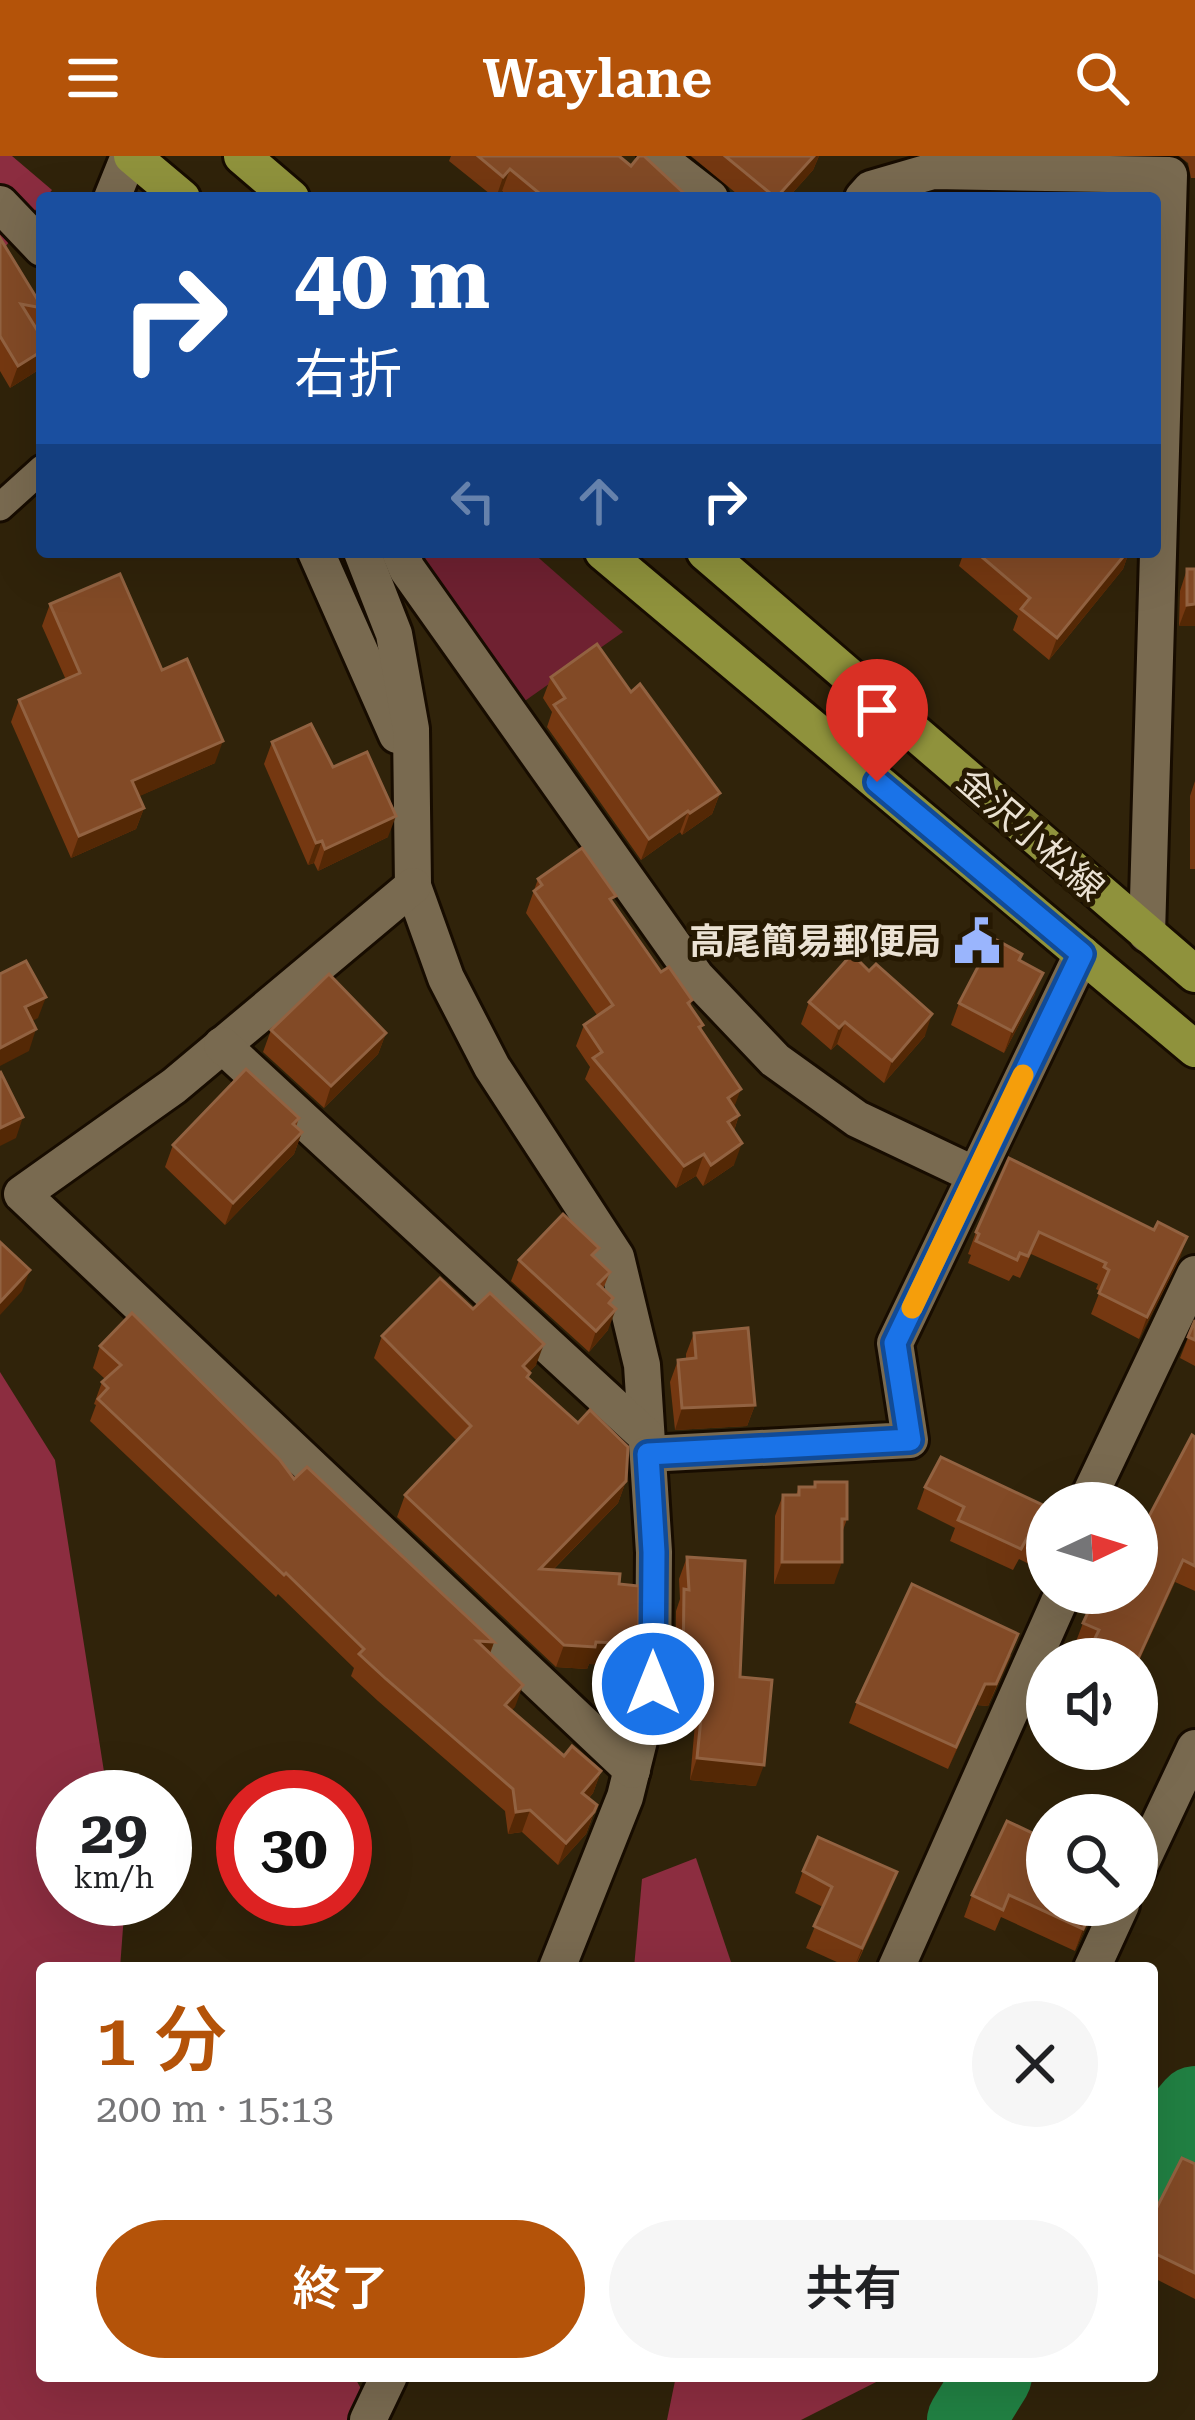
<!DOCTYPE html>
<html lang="ja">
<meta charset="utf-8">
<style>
body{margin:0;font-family:"Roboto Serif","Noto Sans JP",serif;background:#f6f6f6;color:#202124;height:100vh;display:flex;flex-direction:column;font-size:45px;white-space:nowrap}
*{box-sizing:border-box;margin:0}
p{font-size:39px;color:#757577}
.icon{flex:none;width:66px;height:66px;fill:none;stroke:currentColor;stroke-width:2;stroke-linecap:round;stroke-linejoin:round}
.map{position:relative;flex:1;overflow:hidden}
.details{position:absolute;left:36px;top:1806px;width:1122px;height:420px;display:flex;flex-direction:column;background:#fff;border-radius:12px;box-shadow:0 12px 48px #0002}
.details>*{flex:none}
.guide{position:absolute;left:36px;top:36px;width:1125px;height:366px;border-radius:12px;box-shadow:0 12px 48px #0002;background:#1a4fa0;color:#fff;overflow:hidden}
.needle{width:78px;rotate:86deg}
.tools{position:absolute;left:1026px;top:1326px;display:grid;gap:24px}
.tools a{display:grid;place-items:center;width:132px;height:132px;border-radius:50%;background:#fff;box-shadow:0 12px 48px #0002;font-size:60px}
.speed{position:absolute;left:36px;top:1614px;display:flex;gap:24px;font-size:60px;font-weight:700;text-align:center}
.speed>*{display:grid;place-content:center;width:156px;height:156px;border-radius:50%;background:#fff;box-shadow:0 12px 48px #0002;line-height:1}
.speed small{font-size:30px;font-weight:400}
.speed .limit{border:18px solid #d22;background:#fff;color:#111}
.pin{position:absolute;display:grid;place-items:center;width:102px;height:102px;color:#fff;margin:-123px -51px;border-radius:50% 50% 50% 0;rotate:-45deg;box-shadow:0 0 12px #0007}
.pin .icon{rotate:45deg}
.me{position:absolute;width:132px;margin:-66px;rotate:0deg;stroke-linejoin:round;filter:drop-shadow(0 0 9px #0008)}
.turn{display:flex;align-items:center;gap:42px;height:252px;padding:0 60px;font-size:54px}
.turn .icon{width:156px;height:156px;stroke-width:2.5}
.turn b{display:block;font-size:84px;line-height:102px}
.lanes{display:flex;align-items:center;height:114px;padding:0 60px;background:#0003;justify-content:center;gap:60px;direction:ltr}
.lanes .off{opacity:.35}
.round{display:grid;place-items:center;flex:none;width:126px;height:126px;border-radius:63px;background:#f6f6f6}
.headline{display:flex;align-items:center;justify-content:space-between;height:204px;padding:0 60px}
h1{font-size:72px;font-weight:600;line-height:90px;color:#b45309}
.button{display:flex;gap:24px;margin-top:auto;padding:24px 60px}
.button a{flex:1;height:138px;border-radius:72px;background:#b45309;color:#fff;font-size:48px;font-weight:600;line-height:138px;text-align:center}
.button a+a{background:#f6f6f6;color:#202124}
header{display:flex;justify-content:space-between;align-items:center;height:156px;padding:0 60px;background:#b45309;color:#fff;font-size:54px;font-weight:600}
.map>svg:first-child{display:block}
.green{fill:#6f2131}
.forest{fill:#8c2d40}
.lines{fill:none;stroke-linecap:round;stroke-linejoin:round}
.river{stroke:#218143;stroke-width:78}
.lane-casing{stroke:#170c00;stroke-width:33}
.street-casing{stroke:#170c00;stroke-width:42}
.primary-casing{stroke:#170c00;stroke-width:42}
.lane{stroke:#796a50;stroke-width:27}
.street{stroke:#796a50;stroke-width:36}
.primary{stroke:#8f923c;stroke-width:36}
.wall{fill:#753811}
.shaded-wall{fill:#542805}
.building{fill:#824a26;stroke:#926241;stroke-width:3}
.route-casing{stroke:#114b97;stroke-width:30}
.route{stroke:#1a73e8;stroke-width:21}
.slow{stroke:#f59e0b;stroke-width:21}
.labels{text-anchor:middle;stroke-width:10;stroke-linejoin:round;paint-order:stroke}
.street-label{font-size:36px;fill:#ebe2d4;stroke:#261902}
.poi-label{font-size:36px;font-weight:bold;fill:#ebe2d4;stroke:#261902;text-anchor:end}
</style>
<header><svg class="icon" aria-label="menu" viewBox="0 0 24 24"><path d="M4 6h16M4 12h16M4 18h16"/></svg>Waylane<svg class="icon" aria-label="search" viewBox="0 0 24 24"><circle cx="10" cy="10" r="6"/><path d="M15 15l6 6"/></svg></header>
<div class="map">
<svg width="1195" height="2264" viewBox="0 0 1195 2264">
<rect width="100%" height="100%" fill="#30230a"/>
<!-- green -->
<path class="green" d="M415 396H532L623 476 519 549Z"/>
<!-- forest -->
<g class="forest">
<path d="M0 0H12L52 34 0 97Z"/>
<path d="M0 1216 55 1304 108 1641H63V1743L125 1745 120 1812H42V2220H354L378 2264H0Z"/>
<path d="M696 1702 733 1812H634L642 1723Z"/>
<path d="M676 2220H888L801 2264H667Z"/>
</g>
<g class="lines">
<!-- river -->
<g class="river">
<path d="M1152 2015 1178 1969 1195 1949"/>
<path d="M966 2264 993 2220"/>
</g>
<defs>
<path id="lane" d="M0 351 42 313"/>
<g id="street">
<path d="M656 0 710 42"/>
<path d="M112 42 129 0"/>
<path d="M863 42 871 33 933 15 1169 19 1147 778"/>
<path d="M0 48 42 92"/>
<path d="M316 396 397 579"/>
<path d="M362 396 394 478 411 573 413 730 446 822 492 911 616 1101 642 1209 654 1396 653 1528 625 1641 557 1812"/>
<path d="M400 396 407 413 696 821 775 904 857 963 975 1019"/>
<path d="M413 730 174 930 22 1038 632 1614"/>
<path d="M222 889 646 1280"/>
<path d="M648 1298 910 1284 895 1187 1082 798"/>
<path d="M1086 1347 1195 1118"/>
<path d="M1137 1715 1195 1592"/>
<path d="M896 1812 1063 1437"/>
<path d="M1092 1812 1121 1749"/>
<path d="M368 2264 389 2220"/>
</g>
<g id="primary">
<path d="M132 0 182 42"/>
<path d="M242 0 291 42"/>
<path d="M603 396 1195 893"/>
<path d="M705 396 1195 818"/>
</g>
</defs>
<!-- lane casing -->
<use href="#lane" class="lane-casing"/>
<!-- street casing -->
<use href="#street" class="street-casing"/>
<!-- primary casing -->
<use href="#primary" class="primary-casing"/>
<!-- lane -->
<use href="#lane" class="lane"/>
<!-- street -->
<use href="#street" class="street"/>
<!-- primary -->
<use href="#primary" class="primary"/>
</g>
<!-- wall -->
<g class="wall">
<path d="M451 0H619L631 10 689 42H511L502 35 495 42 449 5Z"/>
<path d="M691 0H819L813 14 788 42H742Z"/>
<path d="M1179 0H1195V22H1191L1188 7Z"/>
<path d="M0 82 42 151 36 172 40 213 10 232 0 215Z"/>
<path d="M964 396H1129L1123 413 1049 504 1013 474 1018 460 959 410Z"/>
<path d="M1187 413H1195V470H1179L1180 435Z"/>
<path d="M50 448 162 514 215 607 139 640 144 652 136 673 71 702 11 566 19 544 66 524 42 470Z"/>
<path d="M551 521 631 536 720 637 712 658 682 679 680 676 641 704 547 571 552 556 543 542Z"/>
<path d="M272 586 333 611 388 681 318 715 314 707 308 709 264 608Z"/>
<path d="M1195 625V713H1190V640Z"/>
<path d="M538 723 613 747 661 816 692 844 690 850 703 869 701 874 734 951 739 959 734 975V1009L703 1030 696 1020 676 1032 585 923 590 911 576 890 584 869 597 859 526 757Z"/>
<path d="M1019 805 1035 838 1004 897 951 869 959 847Z"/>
<path d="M869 815 925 880 884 927 837 888 831 894 801 868 809 846Z"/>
<path d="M271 874 386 877 378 898 324 952 263 896Z"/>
<path d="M299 962 296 971 302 976 294 998 225 1069 165 1011 173 989Z"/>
<path d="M1009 1002 1180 1102 1139 1183 1091 1158 1100 1135 1096 1133 1098 1128 1031 1098 1020 1122 1013 1119 1009 1125 968 1107 971 1099 968 1098 976 1076Z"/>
<path d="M595 1102 610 1116 603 1133 611 1148 608 1174 589 1196 511 1125 519 1104Z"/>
<path d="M473 1153 536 1209 529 1216V1222L626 1325 618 1347 553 1414 619 1428 631 1510 589 1508 587 1513 556 1511 397 1361 405 1339 457 1285 374 1202 382 1180Z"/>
<path d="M1195 1164V1210L1180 1202Z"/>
<path d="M694 1177 755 1249 747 1270 675 1274 670 1226 678 1204 686 1203V1198Z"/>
<path d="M100 1190 294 1323 494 1486 490 1498 523 1529 511 1555 564 1600 601 1615 593 1637 589 1642 597 1649 586 1678 558 1709 522 1676 508 1678 505 1655 378 1545 351 1520 354 1512 278 1438 276 1441 90 1265 96 1249 94 1248 102 1226 105 1223 93 1212Z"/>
<path d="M1195 1281V1435L1175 1426 1137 1509V1503L1089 1495 1075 1488 1083 1467 1137 1437Z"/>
<path d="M815 1326 847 1363 842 1377 834 1428H774L775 1360 783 1339H796L799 1331H814Z"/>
<path d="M925 1331 1047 1351V1380L1033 1410 1019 1403 1013 1414 950 1385 955 1372 917 1353Z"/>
<path d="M687 1401 740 1521 756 1630 690 1624 698 1534 675 1533 676 1455 680 1443 679 1423Z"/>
<path d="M1011 1499 988 1550 977 1549 948 1613 849 1567 857 1546Z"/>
<path d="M1067 1593H1107L1099 1609Z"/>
<path d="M1047 1684 1096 1749 1075 1795 1001 1761 995 1775 964 1761 972 1739Z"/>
<path d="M803 1715 889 1738 855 1812H850L806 1792 823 1751 795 1737Z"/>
<path d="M1195 2008V2143L1152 2121V2061Z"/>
</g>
<!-- shaded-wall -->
<g class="shaded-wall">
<path d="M814 0H819L813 14 788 42H776Z"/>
<path d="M510 13 502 35 496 42 503 21Z"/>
<path d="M42 195 40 213 10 232 18 210Z"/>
<path d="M1127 396H1129L1123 413 1049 504 1057 482Z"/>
<path d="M1195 448V470H1179L1187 449Z"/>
<path d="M223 585 215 607 124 647 132 625Z"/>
<path d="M720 637 712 658 682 679 690 657Z"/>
<path d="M144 652 136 673 71 702 79 680Z"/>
<path d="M688 655 680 676 641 704 649 683Z"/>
<path d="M396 660 388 681 318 715 325 693Z"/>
<path d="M322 685 314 707 308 709 316 687Z"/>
<path d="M1043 817 1035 838 1004 897 1012 875Z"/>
<path d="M46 841 38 862 17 873 25 851Z"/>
<path d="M932 858 925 880 884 927 892 905Z"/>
<path d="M845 866 837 888 831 894 839 872Z"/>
<path d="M36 873 29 895 0 910V892Z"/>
<path d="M386 877 378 898 324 952 331 930Z"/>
<path d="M741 933 733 954 728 942Z"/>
<path d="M739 959 732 980 728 966Z"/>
<path d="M23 961 16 982 0 990V972Z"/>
<path d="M302 976 294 998 225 1069 233 1047Z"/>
<path d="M742 987 734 1009 703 1030 711 1009Z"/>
<path d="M704 998 696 1020 676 1032 684 1010Z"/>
<path d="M1187 1081 1180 1102 1139 1183 1147 1161Z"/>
<path d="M30 1114 22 1135 0 1159V1146Z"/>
<path d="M616 1153 608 1174 589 1196 596 1175Z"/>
<path d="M544 1188 536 1209 515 1232 523 1210Z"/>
<path d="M755 1249 747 1270 675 1274 682 1252Z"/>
<path d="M626 1325 618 1347 532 1435 540 1413Z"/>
<path d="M1183 1404 1175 1426 1137 1509V1505Z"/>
<path d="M782 1406H842L834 1428H774Z"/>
<path d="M1018 1478 988 1550 977 1549 948 1613 985 1528Z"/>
<path d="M477 1485 494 1486 486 1507Z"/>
<path d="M596 1486 639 1488 631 1510 589 1508 587 1513 556 1511 564 1489Z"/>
<path d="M683 1511 706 1513 698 1534 675 1533Z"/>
<path d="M523 1529 515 1551 497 1571 505 1549Z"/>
<path d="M697 1602 764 1609 756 1630 690 1624Z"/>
<path d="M601 1615 593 1637 574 1658 582 1637Z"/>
<path d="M530 1654 522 1676 508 1678 516 1656Z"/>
<path d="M594 1656 586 1678 558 1709 566 1687Z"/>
<path d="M897 1716 889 1738 854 1812 862 1792Z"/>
<path d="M1094 1749H1096L1075 1795 1083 1773Z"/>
</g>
<!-- building -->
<g class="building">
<path d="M478 0H619L631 10 639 0H644L689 42H545L510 13 503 21Z"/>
<path d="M725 0H814L776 42Z"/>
<path d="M0 82 42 151V152L21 148 42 182V195L18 210 0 180Z"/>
<path d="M976 396H1127L1057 482 1021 453 1030 442Z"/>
<path d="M1187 413H1195V448L1187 449Z"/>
<path d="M120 418 162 514 187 503 223 585 132 625 144 652 79 680 19 544 80 517 50 448Z"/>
<path d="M597 488 631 536 640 528 720 637 690 657 688 655 649 683 554 549 565 542 551 521Z"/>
<path d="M311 568 333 611 367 596 396 660 325 693 322 685 316 687 272 586Z"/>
<path d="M582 692 616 740 610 743 661 816 669 811 692 844 688 847 703 869 699 871 741 933 728 942 739 959 728 966 742 987 711 1009 704 998 684 1010 593 902 602 896 584 869 613 849 534 735 542 729 538 723Z"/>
<path d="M993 782 1022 798 1019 804 1043 817 1012 875 959 847Z"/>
<path d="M852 798 869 815 876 808 932 858 892 905 845 866 839 872 809 846Z"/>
<path d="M26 805 46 841 25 851 36 873 0 892V818Z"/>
<path d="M329 818 386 877 331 930 271 874Z"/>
<path d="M246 913 299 962 293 968 302 976 233 1047 173 989Z"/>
<path d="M0 915 23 961 0 972Z"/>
<path d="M1009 1002 1154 1074 1158 1066 1187 1081 1147 1161 1099 1137 1109 1114 1104 1111 1106 1107 1039 1076 1028 1100 1020 1097 1017 1104 976 1085 979 1078 976 1076Z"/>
<path d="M563 1058 599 1092 592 1099 610 1116 598 1128 613 1142 609 1147 616 1153 596 1175 519 1104Z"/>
<path d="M0 1086 30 1114 0 1146Z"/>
<path d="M440 1122 473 1153 490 1137 544 1188 523 1210 530 1217 527 1221 578 1267 590 1254 628 1291 626 1325 540 1413 620 1418 619 1428 639 1430V1488L596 1486 595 1491 564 1489 405 1339 471 1270 382 1180Z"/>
<path d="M132 1157 280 1304 294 1323 307 1311 494 1486 477 1485 523 1529 505 1549 564 1600 572 1590 601 1615 582 1637 597 1649 594 1656 566 1687 530 1654 516 1656 513 1633 386 1523 359 1498 364 1493 286 1417 284 1419 98 1243 108 1232 102 1226 121 1209 100 1190Z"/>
<path d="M1195 1164V1184L1188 1181Z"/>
<path d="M748 1172 755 1249 682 1252 678 1204 696 1202 694 1177Z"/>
<path d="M1192 1279 1195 1281V1410L1183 1404 1137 1505V1503H1085L1099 1474 1083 1467 1097 1437H1137V1383Z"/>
<path d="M941 1301 1047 1351V1374L1040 1388 1027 1382 1021 1393 958 1364 964 1351 925 1331Z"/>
<path d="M815 1326H847V1363H842V1406H782L783 1339H799V1331H815Z"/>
<path d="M687 1401 745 1405 740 1521 772 1524 764 1609 697 1602 706 1513 683 1511 684 1433 689 1434Z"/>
<path d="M912 1428 1018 1478 996 1528H985L956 1591 857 1546Z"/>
<path d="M1137 1511 1143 1514 1137 1526Z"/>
<path d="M1007 1665 1047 1684V1749H1094L1083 1773 1009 1739 1003 1754 972 1739Z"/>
<path d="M818 1681 897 1716 862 1792 814 1770 832 1731 803 1715Z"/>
<path d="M1182 2002 1195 2008V2117L1152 2096V2061Z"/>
</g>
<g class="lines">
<defs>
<path id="route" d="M653 1528 654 1396 648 1298 910 1284 895 1187 1082 798 877 626"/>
</defs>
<!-- route casing -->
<use href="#route" class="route-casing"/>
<!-- route -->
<use href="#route" class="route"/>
<!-- slow -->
<path class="slow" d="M912 1152 1023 919"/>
</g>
<!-- icons -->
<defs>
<symbol id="civic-bare" viewBox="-9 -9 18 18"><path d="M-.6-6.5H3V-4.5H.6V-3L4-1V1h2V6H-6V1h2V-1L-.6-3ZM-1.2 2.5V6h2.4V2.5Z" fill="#9ab5fd" stroke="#261902" stroke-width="2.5" paint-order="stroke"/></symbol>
</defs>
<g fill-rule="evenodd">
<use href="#civic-bare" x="944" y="752" width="66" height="66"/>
</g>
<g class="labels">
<!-- street labels -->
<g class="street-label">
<text transform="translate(1031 678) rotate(41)" y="13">金沢小松線</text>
</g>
<!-- poi labels -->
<g class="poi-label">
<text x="941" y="798">高尾簡易郵便局</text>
</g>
</g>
</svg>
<div class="tools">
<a><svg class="needle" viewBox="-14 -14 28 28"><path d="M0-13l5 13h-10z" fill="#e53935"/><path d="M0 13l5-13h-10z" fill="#757577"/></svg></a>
<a><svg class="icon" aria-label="sound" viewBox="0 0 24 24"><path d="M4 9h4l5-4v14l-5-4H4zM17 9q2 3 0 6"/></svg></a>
<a><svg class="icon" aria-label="search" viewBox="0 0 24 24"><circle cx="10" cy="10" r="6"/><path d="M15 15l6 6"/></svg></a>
</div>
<div class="speed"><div>29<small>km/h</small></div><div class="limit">30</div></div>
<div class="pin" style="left:877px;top:626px;background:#d93025"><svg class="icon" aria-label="arrive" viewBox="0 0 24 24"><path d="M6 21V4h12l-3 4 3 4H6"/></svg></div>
<svg class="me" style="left:653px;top:1528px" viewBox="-20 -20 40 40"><circle r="17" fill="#1a73e8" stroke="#fff" stroke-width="3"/><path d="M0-11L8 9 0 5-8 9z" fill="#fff"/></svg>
<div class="guide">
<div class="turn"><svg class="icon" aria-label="right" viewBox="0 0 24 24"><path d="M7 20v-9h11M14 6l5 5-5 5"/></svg><div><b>40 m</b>右折</div></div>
<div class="lanes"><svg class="icon off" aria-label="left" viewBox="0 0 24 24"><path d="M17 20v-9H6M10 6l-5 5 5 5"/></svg><svg class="icon off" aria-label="ahead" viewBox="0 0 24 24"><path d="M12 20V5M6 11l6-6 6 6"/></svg><svg class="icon" aria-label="right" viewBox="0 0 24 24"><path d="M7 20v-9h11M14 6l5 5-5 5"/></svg></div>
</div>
<section class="details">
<div class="headline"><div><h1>1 分</h1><p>200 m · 15:13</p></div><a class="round"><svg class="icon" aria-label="close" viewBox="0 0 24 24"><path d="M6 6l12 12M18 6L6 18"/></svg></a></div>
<div class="button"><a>終了</a><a>共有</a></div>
</section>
</div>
